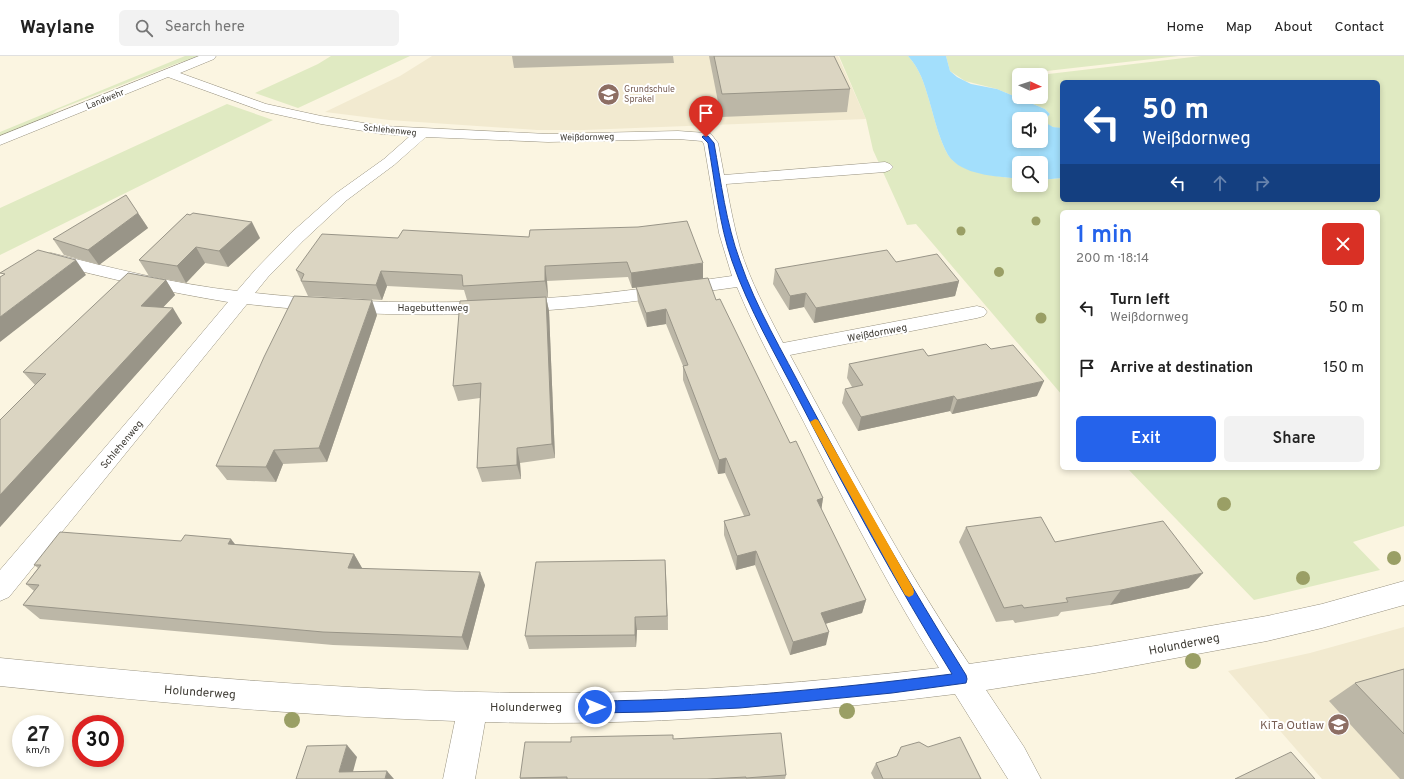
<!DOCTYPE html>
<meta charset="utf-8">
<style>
body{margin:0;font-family:Overpass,sans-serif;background:#f2f2f2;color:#222;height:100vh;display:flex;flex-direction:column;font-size:15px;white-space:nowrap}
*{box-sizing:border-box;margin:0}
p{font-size:13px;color:#767676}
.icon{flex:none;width:22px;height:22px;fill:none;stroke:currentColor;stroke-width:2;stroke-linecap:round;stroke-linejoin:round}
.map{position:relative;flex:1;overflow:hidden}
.sheet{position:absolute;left:1060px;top:154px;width:320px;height:260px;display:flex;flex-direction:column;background:#fff;border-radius:6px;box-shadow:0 2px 6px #0003}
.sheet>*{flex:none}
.top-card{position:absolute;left:1060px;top:24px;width:320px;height:122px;border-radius:6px;box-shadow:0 2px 6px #0003;background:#1a4fa0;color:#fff;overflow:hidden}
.needle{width:26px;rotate:93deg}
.buttons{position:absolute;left:1012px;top:12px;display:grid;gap:8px}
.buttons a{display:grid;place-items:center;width:36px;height:36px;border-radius:6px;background:#fff;box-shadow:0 2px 6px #0003;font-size:20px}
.speed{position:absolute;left:12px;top:659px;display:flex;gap:8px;font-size:20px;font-weight:700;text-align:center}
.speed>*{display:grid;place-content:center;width:52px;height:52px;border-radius:50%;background:#fff;box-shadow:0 2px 6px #0003;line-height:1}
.speed small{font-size:10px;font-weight:400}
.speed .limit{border:6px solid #d22;background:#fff;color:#111}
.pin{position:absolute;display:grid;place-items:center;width:34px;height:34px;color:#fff;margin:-41px -17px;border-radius:50% 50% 50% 0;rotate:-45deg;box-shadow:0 0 4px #0007}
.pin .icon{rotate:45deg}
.me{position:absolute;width:44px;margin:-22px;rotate:90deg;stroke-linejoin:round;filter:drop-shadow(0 0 3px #0008)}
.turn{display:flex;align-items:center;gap:14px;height:84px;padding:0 16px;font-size:18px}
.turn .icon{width:52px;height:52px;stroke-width:2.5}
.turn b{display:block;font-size:28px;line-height:34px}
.lanes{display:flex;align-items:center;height:38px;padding:0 16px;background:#0003;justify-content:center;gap:20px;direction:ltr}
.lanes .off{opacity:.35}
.round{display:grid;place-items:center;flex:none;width:42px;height:42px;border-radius:6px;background:#f2f2f2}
.summary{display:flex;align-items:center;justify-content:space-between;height:68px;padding:0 16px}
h1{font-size:24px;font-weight:600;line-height:30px;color:#2563eb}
.primary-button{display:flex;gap:8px;margin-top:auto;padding:8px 16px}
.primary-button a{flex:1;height:46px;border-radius:6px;background:#2563eb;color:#fff;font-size:16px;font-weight:600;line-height:46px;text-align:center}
.primary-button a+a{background:#f2f2f2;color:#222}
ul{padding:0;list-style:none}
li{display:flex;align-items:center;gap:12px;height:60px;padding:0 16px}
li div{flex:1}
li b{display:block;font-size:15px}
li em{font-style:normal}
header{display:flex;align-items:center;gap:24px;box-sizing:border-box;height:56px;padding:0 20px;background:#fff;border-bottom:1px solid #e0e0e0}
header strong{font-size:19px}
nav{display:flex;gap:22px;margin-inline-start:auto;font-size:14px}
.search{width:280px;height:36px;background:#f2f2f2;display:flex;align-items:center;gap:10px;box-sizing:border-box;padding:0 14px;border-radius:6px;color:#767676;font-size:15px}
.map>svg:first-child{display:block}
.built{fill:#f2ead0}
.green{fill:#e0eac2}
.water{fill:#a3dffc;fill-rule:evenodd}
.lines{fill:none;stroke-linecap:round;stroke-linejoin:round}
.minor-casing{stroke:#989280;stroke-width:1}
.minor{fill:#fff;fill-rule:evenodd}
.tree{fill:#9a9f65}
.wall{fill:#bcb7a7}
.shaded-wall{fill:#999588}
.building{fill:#dbd5c2;stroke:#999588}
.route{fill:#2563eb;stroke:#184099}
.slow{fill:#f59e0b}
.labels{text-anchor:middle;stroke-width:4;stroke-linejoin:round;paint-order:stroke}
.far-education-label{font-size:9px;fill:#785e54;stroke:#fff;text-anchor:start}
.far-street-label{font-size:9px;fill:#3f3c35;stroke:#fff}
.street-label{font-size:10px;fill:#3f3c35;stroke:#fff}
.near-street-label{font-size:12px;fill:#3f3c35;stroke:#fff}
.near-education-label{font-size:12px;fill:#785e54;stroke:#fff;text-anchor:end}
</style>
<header>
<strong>Waylane</strong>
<div class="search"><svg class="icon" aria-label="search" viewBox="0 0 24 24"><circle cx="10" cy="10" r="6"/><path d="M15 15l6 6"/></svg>Search here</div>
<nav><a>Home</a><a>Map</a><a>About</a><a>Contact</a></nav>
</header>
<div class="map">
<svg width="1404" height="723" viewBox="0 0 1404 723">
<rect width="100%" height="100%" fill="#fbf5e1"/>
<!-- built -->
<g class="built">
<path d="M432 0H838L866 63 584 74H537L389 64 325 56 400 20Z"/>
<path d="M1404 571V723H1322L1228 615 1310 597Z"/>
</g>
<!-- green -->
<g class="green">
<path d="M185 0H205L178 7 57 54 48 61 0 82V76Z"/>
<path d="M331 0H410L298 52 255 37 318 8Z"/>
<path d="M839 0H908C920 13 924 27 929 44 934 61 939 83 948 99 961 118 998 120 1019 123V129H1041V124L1062 122V144H1378V26H1062V72C1056 72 1050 71 1046 67V63L1050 58 1045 53 997 33 965 25 950 15 946 0H1179L1020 18 1019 41H1041L1040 19 1201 0H1404V470L1353 486 1380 514 1254 544 1127 412H1378V156H1062V339L916 168 907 169 873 94 866 63Z"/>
<path d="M227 48 273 64 0 199V152Z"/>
</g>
<!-- water -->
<path class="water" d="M908 0H946L950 15 957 21 971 28 997 33 1045 53 1050 58 1046 63V67L1053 71 1062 72V122L1041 124V107H1019V123C997 120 962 120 948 99 939 83 934 61 929 44 924 27 920 13 908 0ZM1019 63H1041V85H1019Z"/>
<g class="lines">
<defs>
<path id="minor" d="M199 0H216L214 3 180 17 266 48 321 60 382 70 548 78 678 75 706 77 711 78 718 87 724 119 885 106 890 108 893 111 890 114 885 116 726 128C730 149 734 171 740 192 750 225 767 256 783 287L977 250 984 252 987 256 984 260 977 262 790 299C847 404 902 509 969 608L1095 590 1267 560 1322 548 1404 525V549L1322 572 1267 585 1095 617 986 634 1024 691 1041 723H1008L955 638C799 657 642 671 485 666L475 723H443L455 665C303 660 151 646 0 630V602C190 621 380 638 571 637 694 636 817 626 939 612 893 539 853 462 814 386 788 334 759 284 737 231 679 239 621 248 562 253 457 262 351 260 247 248L9 541 0 545V514L138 353 228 246C166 236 106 222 45 206L42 202 45 198 51 197C113 212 174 228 237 235L256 213 291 177 335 138 384 103 410 80 382 78 321 68 262 55 168 21 0 89V80ZM426 81 548 86 678 83 702 85 704 88 719 177 732 220C675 228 618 237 561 241 459 249 357 248 255 237L268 221 303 185 347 144 394 109Z"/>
</defs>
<!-- minor casing -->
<use href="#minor" class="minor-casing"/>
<!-- minor -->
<use href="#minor" class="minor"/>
</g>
<!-- trees -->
<g class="tree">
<circle cx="1036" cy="165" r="4.5"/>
<circle cx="961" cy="175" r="4.5"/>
<circle cx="999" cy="216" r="5"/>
<circle cx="1041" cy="262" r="5.5"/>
<circle cx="1224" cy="448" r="7"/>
<circle cx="1394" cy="502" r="7"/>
<circle cx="1303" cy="522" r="7"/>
<circle cx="1193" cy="605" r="8"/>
<circle cx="847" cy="655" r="8"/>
<circle cx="292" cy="664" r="8"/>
</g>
<!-- wall -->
<g class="wall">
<path d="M512 0H673L674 7 514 12Z"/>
<path d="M709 0H834L850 33 847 56 721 61Z"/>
<path d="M138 157 148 172 99 209 64 199 53 183Z"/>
<path d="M187 158 260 182 228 211 205 207 186 227 149 220 139 204Z"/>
<path d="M529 181 703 223 632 232 628 221 547 225 548 241H535H546L549 255 555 402 520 407 521 423 482 426 477 412 480 342 458 345 453 330 467 244 464 234 387 230 382 244 308 240 296 214 398 182Z"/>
<path d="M896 206 959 225 955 240 814 267 804 251 789 254 773 228 775 213Z"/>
<path d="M166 224 175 239 163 251 182 267 0 471V364L35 329 23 316Z"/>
<path d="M636 231 716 244 790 387 823 442 821 453 866 544 862 557 825 568 826 589 790 599 755 509 736 514 724 479V465L744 460 725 417 718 418 683 324V310L666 268 647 271 638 246Z"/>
<path d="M377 259 327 406 283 408 276 426 227 424 216 410Z"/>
<path d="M991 293 1037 340 952 358 950 355 858 375 842 347 845 333 852 331 847 322 849 308Z"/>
<path d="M966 471 1055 486 1189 532 1110 549 1061 556 1058 560 1015 567 1013 564 996 566 959 486Z"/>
<path d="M181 485 236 488 354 498 362 512 485 529 468 594 333 589 40 563 23 549 34 535 26 528 38 512 34 509Z"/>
<path d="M665 504 668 574H637L636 591 529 593 525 580Z"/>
<path d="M1404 613V723H1400L1329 645 1355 627Z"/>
<path d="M673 683 786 719 785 723H520V722L571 686Z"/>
<path d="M901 691 981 723H874L871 717 876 707 896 701Z"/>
</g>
<!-- shaded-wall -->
<g class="shaded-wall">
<path d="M138 157 148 172 99 209 88 194Z"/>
<path d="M252 166 260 182 228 211 219 195Z"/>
<path d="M196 191 205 207 186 227 177 210Z"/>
<path d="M76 204 86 219 0 286V261Z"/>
<path d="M703 207V223L632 232 631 217Z"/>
<path d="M545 210 547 225 548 241 545 225Z"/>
<path d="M381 215 387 230 382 244 376 229Z"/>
<path d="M166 224 175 239 151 264 141 250Z"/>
<path d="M959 225 955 240 814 267 816 252Z"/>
<path d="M806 237 804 251 789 254 790 240Z"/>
<path d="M546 241 549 255 555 402 552 388Z"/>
<path d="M372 244 377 259 327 406 319 392Z"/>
<path d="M173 252 182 267 0 471V439Z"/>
<path d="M666 253V268L647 271 646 257Z"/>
<path d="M1044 325 1037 340 952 358 957 344Z"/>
<path d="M954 340 950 355 858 375 861 361Z"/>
<path d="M517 392 520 407 521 423 517 409Z"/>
<path d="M274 394 283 408 276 426 266 411Z"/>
<path d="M726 402 725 417 718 418 719 404Z"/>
<path d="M823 442 821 456 817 444Z"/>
<path d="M231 483 242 497 228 488Z"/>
<path d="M756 495 755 509 736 514 737 500Z"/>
<path d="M354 498 362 512 357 526 348 512Z"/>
<path d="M665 504 666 518 668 574 667 560Z"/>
<path d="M480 516 485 529 468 594 462 581Z"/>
<path d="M1203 517 1189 532 1110 549 1121 534Z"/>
<path d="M866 544 862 557 818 570 821 557Z"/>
<path d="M635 561 637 574 636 591 635 579Z"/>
<path d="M829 576 826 589 790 599 793 586Z"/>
<path d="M347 689 357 701 351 723 339 716Z"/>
<path d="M387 715 394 723H385Z"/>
</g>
<!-- building -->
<g class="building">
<path d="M714 0H834L850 33 722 38Z"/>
<path d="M126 139 138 157 88 194 53 183Z"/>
<path d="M193 157 252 166 219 195 196 191 177 210 139 204 187 158 190 159Z"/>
<path d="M687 165 703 207 631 217 627 206 545 210V225L463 230 462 219 381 215 376 229 301 225 304 218 296 214 322 178 398 182 403 174 529 181 530 174 638 171Z"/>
<path d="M38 194 76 204 0 261V221L5 218 0 217Z"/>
<path d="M887 194 896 206 937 198 959 225 816 252 806 237 790 240 775 213Z"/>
<path d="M128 217 166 224 141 250 173 252 0 439V364L46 318 23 316Z"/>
<path d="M708 222 716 244 720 243 790 387 796 385 823 442 817 444 866 544 821 557 829 576 793 586 756 495 737 500 724 465 750 459 726 402 719 404 683 310 688 309 666 253 646 257 636 231Z"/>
<path d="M294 240 372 244 319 392 274 394 266 411 216 410 264 301Z"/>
<path d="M546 241 552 388 517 392V409L477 412 481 327 453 330 460 245Z"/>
<path d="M986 288 991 293 1013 289 1044 325 957 344 954 340 861 361 845 333 863 329 849 308 923 293 928 300Z"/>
<path d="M1041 461 1055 486 1163 465 1203 517 1121 534 1066 542 1068 546 1024 552 1022 549 1004 552 966 471Z"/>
<path d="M60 476 181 485 185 479 231 483 228 488 354 498 348 512 480 516 462 581 323 576 23 549 39 529 26 528 41 509H34Z"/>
<path d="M665 504 667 560 635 561V579L525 580 536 506Z"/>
<path d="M1404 613V678L1355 627Z"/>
<path d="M781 677 786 719 746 722V721L707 723H567V721L520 722 525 686H571V681L673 679V683Z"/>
<path d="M960 681 981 723H883L876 707 897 700 901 691 919 686 928 691Z"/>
<path d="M347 689 339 716 387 715 385 723H296L307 690Z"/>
<path d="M1291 696 1315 723H1235Z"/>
</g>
<!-- route -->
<path class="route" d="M703 80H708L714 87C721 126 726 167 740 205 756 252 783 296 806 341 856 435 909 528 966 619L967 623 966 627 892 637 740 652 651 656 595 657 591 655 589 651 591 646 595 645C715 644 833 633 952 618 897 529 847 437 799 344 776 299 749 254 732 205 719 168 715 126 708 87L702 81Z"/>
<!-- slow -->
<path class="slow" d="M815 363 818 364 913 532 914 536 913 539 909 541 905 539 810 366Z"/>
<!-- icons -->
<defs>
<symbol id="school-disc" viewBox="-11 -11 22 22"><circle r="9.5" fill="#8d6e63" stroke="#fff"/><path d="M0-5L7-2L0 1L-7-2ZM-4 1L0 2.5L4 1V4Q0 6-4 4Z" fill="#fff"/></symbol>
</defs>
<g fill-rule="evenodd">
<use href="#school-disc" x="596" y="26" width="25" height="25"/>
<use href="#school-disc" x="1326" y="656" width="25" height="25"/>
</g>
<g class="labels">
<!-- far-education labels -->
<g class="far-education-label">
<text x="624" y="36">Grundschule<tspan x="624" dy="10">Sprakel</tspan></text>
</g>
<!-- far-street labels -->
<g class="far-street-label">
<text transform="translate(105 43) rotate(-22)" y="3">Landwehr</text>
<text transform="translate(390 74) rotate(6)" y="3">Schlehenweg</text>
<text transform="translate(587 81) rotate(-1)" y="3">Weißdornweg</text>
</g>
<!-- street labels -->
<g class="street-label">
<text x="433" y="255">Hagebuttenweg</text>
<text transform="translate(877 276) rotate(-11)" y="4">Weißdornweg</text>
<text transform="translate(121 388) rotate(-50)" y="4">Schlehenweg</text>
</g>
<!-- near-street labels -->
<g class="near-street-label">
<text transform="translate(1184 588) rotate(-11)" y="4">Holunderweg</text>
<text transform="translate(200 636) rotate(4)" y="4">Holunderweg</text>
<text x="526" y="655">Holunderweg</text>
</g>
<!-- near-education labels -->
<g class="near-education-label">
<text x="1324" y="673">KiTa Outlaw</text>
</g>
</g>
</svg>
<div class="buttons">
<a><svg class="needle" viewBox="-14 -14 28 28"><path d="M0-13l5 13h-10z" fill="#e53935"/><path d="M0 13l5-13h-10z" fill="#767676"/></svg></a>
<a><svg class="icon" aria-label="sound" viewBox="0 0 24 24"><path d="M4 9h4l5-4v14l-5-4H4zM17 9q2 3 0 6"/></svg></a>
<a><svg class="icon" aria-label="search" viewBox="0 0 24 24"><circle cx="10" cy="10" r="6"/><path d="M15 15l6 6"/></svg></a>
</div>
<div class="speed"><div>27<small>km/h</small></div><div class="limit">30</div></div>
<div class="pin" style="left:706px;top:81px;background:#d93025"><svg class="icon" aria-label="arrive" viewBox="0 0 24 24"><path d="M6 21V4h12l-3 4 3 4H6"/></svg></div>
<svg class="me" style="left:595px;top:651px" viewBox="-20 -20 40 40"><circle r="17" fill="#2563eb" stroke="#fff" stroke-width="3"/><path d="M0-11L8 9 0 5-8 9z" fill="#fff"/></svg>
<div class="top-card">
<div class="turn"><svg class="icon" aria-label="left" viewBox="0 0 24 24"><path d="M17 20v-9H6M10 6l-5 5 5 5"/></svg><div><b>50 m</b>Weißdornweg</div></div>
<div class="lanes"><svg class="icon" aria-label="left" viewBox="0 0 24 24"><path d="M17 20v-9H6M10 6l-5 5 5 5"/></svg><svg class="icon off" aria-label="ahead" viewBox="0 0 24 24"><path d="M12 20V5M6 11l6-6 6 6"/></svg><svg class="icon off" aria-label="right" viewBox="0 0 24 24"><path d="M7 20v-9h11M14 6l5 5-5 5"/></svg></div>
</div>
<section class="sheet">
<div class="summary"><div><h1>1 min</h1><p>200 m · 18:14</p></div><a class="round" style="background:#d93025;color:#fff"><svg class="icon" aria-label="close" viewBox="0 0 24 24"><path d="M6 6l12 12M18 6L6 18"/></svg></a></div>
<ul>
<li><svg class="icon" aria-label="left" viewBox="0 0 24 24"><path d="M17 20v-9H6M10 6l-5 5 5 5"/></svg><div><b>Turn left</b><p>Weißdornweg</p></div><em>50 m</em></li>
<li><svg class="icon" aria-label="arrive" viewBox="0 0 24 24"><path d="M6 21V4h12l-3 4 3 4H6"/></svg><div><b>Arrive at destination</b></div><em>150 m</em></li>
</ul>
<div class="primary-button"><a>Exit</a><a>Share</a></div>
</section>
</div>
